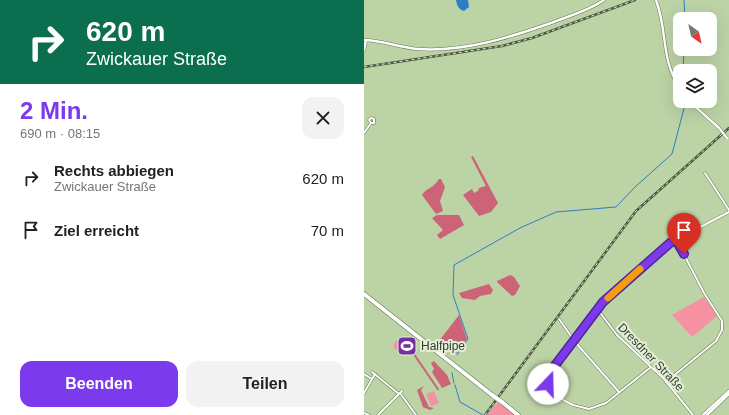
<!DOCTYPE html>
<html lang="de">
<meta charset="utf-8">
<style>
body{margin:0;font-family:Helvetica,sans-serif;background:#f2f2f2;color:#222;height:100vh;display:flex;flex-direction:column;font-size:15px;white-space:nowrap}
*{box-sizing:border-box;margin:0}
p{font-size:13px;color:#767676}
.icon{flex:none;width:22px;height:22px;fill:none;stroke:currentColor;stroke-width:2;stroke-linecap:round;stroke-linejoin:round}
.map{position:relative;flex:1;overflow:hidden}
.details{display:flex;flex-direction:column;background:#fff;width:364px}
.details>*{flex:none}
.top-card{background:#0b6e4f;color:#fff;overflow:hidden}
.needle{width:26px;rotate:146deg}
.controls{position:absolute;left:309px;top:12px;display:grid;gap:8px}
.controls a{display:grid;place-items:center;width:44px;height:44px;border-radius:8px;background:#fff;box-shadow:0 4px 16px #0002;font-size:20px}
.pin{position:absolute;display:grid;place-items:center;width:34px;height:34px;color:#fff;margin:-41px -17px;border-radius:50% 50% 50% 0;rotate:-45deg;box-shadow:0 0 4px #0007}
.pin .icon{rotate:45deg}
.me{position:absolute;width:44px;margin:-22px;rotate:21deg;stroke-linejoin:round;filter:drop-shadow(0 0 3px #0008)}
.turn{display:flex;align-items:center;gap:14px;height:84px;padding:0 20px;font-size:18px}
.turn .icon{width:52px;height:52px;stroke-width:2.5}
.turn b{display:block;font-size:28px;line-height:34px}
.round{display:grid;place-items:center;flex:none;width:42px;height:42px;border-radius:12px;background:#f2f2f2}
.overview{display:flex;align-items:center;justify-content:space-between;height:68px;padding:0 20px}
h1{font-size:24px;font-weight:800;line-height:30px;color:#7c3aed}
.cta{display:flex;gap:8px;margin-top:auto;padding:8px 20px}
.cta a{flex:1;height:46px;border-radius:12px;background:#7c3aed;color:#fff;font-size:16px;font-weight:800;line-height:46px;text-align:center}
.cta a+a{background:#f2f2f2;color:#222}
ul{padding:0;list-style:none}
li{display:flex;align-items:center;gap:12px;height:52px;padding:0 20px}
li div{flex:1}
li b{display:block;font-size:15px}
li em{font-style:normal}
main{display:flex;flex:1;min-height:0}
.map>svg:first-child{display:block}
.green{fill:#f591a1}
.forest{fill:#cc6377}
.water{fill:#2f7ec5}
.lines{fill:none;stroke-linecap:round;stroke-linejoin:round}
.stream{stroke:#2f7ec5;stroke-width:1}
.street-casing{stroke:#63774e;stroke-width:3}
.secondary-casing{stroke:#63774e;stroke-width:3.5}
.highway-casing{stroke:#63774e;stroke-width:5}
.street{stroke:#fff;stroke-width:2}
.secondary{stroke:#fff;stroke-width:2.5}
.highway{stroke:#fff;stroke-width:4}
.rail-casing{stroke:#4d5942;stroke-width:2.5}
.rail{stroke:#e3efd8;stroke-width:1;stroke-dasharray:3;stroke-linecap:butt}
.secondary-bridge-casing{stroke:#63774e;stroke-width:3.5;stroke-linecap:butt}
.highway-bridge-casing{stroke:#63774e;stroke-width:5;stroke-linecap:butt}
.secondary-bridge{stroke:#fff;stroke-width:2.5}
.highway-bridge{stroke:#fff;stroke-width:4}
.route-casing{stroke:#51269a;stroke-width:10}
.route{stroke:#7c3aed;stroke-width:7}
.slow{stroke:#f59e0b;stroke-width:7}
.labels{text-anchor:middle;stroke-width:4;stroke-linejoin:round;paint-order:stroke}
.poi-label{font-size:12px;fill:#333c2a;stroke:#e3efd8;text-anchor:start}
.street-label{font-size:12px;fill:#333c2a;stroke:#e3efd8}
</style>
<main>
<section class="details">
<div class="top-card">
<div class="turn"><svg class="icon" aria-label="right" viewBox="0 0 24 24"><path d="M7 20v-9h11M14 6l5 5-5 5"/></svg><div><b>620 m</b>Zwickauer Straße</div></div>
</div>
<div class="overview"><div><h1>2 Min.</h1><p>690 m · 08:15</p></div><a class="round"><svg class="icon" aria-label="close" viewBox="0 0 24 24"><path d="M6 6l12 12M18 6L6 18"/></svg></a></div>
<ul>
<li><svg class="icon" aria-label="right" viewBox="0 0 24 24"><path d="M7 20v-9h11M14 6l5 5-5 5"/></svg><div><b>Rechts abbiegen</b><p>Zwickauer Straße</p></div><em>620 m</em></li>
<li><svg class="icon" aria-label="arrive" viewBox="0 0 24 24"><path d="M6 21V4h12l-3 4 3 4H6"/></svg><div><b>Ziel erreicht</b></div><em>70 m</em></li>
</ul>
<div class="cta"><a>Beenden</a><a>Teilen</a></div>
</section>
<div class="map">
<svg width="365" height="415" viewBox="0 0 365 415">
<rect width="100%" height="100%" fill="#bcd3a6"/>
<!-- green -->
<g class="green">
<path d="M340 297 353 316 328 337 308 315Z"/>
<path d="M36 337 45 345V349L42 354H38L30 348V344Z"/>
<path d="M70 391 75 403 67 406 62 394Z"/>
<path d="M134 402 151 415H123Z"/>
</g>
<!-- forest -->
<g class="forest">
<path d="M109 156 134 203 127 212 115 216 99 195 108 189 110 193 114 191 115 188 122 186 107 157Z"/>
<path d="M75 179H77L81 187 76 201 79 211 72 214 58 195C62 188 70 188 75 179Z"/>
<path d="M73 215H95L100 225 76 239 73 235 79 230 68 218Z"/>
<path d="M146 275 150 277 156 286 151 295 148 296 133 282V281Z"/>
<path d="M125 284 129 290 127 294 116 296 111 300 98 298 95 293Z"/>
<path d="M95 315 103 339 92 354 75 341Z"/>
<path d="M51 354 75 389 74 391 50 356Z"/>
<path d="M70 361 83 375 87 384 78 388 68 372 70 369 67 363Z"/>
<path d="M60 386 57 390 65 407 70 408 66 410 59 407 53 390Z"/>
</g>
<!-- water -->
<path class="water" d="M104 0 105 7 100 11C94 9 93 5 92 0Z"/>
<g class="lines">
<!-- stream -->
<g class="stream">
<path d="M320 0 321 19"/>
<path d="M319 71 320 49"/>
<path d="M93 355 104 339 89 295 90 265 156 228 192 212 252 207 271 187 308 154 322 101"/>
<path d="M88 373 90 383"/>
<path d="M91 385 96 402 119 415"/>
</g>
<defs>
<g id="street">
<path d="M7 123 5 120 7 118 10 119"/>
<path d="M0 133 7 123H10V119"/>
<path d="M341 173 365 210"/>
<path d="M234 310 253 335 300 379 329 415"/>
<path d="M195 319 212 343 255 392"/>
<path d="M287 367 242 403 225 409 209 405 188 394 184 384 186 372 239 302 286 259 306 243 365 212"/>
<path d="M8 372 35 394"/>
<path d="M0 374 8 379"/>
<path d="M302 382 352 341 358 330V321L340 293 313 241"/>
<path d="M0 393 11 374"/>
<path d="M36 393 52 415"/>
<path d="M0 413 5 415"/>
<path d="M14 415 38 391"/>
</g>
<g id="secondary">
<path d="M292 0C304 32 296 57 316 89"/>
<path d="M0 40C18 40 36 48 54 49 100 52 144 38 187 23 205 16 224 11 240 0"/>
<path d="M0 50 2 40"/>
<path d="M325 101 355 128"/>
<path d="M339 415 365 391"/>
<path d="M343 415 365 394"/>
</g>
<g id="highway">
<path d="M0 294 128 395"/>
<path d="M138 402 154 415"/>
</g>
</defs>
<!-- street casing -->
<use href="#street" class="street-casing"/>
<!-- secondary casing -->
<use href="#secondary" class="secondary-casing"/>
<!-- highway casing -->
<use href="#highway" class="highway-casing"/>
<!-- street -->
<use href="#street" class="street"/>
<!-- secondary -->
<use href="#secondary" class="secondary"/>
<!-- highway -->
<use href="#highway" class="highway"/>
<defs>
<g id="rail">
<path d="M0 67 138 46 168 38 271 0"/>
<path d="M121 415 272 211 365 128"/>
</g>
</defs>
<!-- rail casing -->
<use href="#rail" class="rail-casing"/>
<!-- rail -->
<use href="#rail" class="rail"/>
<defs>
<path id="secondary-bridge" d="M355 128 363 138"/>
<path id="highway-bridge" d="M128 395 138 402"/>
</defs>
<!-- secondary-bridge casing -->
<use href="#secondary-bridge" class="secondary-bridge-casing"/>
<!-- highway-bridge casing -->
<use href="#highway-bridge" class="highway-bridge-casing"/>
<!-- secondary-bridge -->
<use href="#secondary-bridge" class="secondary-bridge"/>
<!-- highway-bridge -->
<use href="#highway-bridge" class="highway-bridge"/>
</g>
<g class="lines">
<defs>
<path id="route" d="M184 384 186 372 239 302 306 243 312 240 320 254"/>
</defs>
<!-- route casing -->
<use href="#route" class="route-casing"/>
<!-- route -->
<use href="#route" class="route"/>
<!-- slow -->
<path class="slow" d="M244 298 276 269"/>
</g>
<!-- icons -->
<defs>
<symbol id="stadium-square" viewBox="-11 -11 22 22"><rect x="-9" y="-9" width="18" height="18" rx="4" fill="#762ea1" stroke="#e3efd8"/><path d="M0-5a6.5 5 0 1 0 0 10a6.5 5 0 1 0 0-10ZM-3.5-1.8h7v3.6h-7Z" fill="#fff"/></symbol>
</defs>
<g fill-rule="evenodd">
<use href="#stadium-square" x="32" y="335" width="22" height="22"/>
</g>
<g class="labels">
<!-- poi labels -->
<g class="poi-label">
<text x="57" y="350">Halfpipe</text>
</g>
<!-- street labels -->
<g class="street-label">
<text transform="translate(287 357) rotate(46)" y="4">Dresdner Straße</text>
</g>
</g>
</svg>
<div class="controls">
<a><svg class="needle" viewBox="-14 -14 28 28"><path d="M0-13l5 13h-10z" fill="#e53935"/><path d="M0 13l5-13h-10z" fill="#767676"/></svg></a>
<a><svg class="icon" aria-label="layers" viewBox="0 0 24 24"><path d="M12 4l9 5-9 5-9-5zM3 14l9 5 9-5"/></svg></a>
</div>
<div class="pin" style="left:320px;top:254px;background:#d93025"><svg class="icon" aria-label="arrive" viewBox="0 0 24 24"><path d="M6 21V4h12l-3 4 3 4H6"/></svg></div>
<svg class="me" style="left:184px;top:384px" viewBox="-20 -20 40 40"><circle r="19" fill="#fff"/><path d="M0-13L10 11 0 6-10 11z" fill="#7c3aed"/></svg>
</div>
</main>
